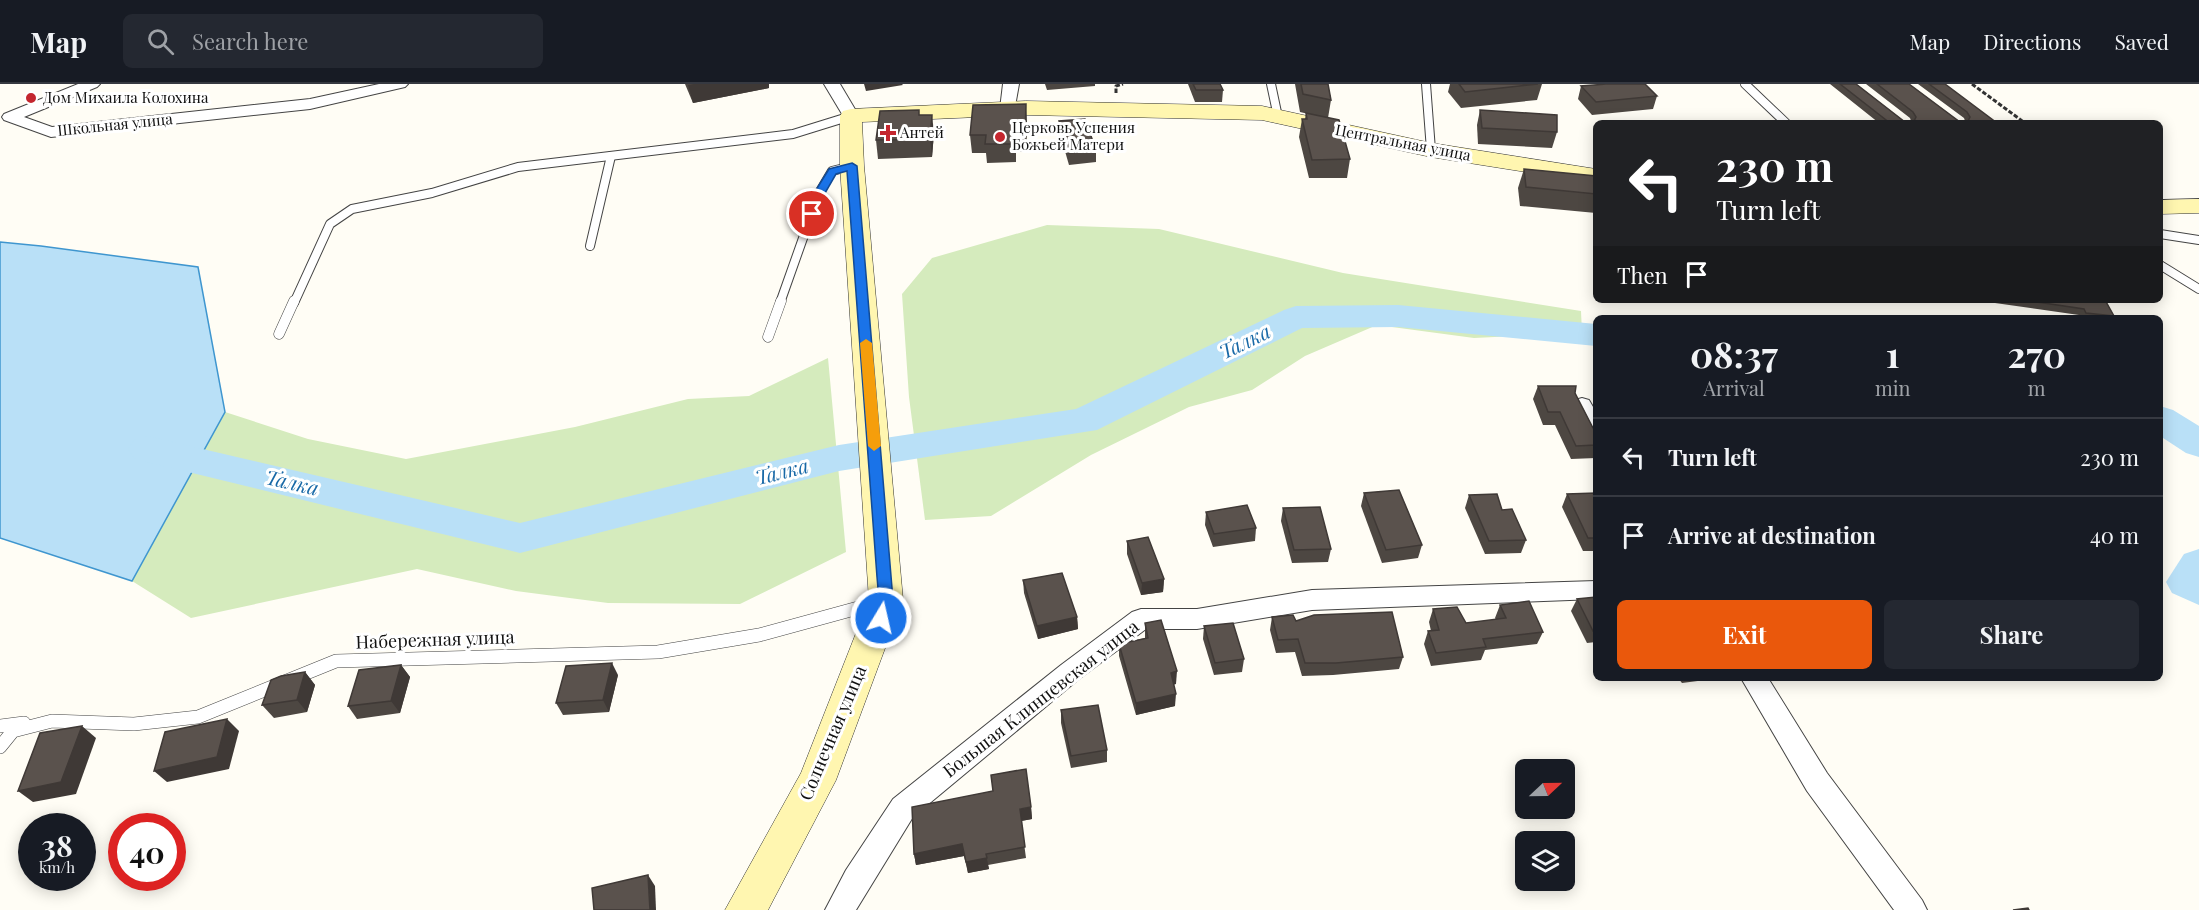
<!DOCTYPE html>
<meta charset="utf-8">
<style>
body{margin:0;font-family:"Playfair Display",serif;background:#242831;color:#f1f3f6;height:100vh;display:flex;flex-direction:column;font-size:22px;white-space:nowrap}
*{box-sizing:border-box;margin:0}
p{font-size:20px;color:#9ea1a6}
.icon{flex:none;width:33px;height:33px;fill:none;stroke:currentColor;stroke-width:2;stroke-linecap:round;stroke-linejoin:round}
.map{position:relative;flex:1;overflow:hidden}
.panel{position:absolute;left:1593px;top:231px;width:570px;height:366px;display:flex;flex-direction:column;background:#171b24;border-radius:9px;box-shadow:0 3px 15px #0003}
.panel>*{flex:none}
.top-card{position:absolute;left:1593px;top:36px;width:570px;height:183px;border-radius:9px;box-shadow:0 3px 15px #0003;background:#202124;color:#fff;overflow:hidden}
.needle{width:39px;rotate:68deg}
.tools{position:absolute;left:1515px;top:675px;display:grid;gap:12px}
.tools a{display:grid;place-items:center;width:60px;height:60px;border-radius:9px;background:#171b24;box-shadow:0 3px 15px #0003;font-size:30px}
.speed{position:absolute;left:18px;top:729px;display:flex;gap:12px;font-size:30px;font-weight:700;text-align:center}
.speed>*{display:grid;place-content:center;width:78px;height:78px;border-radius:50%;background:#171b24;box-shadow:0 3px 15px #0003;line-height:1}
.speed small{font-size:15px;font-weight:400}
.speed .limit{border:9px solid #d22;background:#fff;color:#111}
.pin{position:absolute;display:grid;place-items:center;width:51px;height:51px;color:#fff;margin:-26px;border:3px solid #fff;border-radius:50%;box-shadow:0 2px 6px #0007}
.me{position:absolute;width:66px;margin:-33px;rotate:9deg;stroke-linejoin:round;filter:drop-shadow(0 0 4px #0008)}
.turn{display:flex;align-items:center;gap:21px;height:126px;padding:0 24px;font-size:27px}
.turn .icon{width:78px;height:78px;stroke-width:2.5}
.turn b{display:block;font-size:42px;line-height:51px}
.then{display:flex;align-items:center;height:57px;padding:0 24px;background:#0003;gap:12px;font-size:22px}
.eta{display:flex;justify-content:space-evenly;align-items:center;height:102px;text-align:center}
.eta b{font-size:36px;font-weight:700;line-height:42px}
.cta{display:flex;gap:12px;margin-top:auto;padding:12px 24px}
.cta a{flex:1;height:69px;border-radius:9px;background:#ea580c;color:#fff;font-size:24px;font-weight:700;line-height:69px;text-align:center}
.cta a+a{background:#242831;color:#f1f3f6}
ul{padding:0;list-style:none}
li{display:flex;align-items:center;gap:18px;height:78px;padding:0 24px;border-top:2px solid #363941}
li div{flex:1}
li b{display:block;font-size:22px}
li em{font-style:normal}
header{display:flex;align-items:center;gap:36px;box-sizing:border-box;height:84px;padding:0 30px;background:#171b24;border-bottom:2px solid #363941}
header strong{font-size:28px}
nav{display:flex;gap:33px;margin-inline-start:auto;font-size:21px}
.search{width:420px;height:54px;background:#242831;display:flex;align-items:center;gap:15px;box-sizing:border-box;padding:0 21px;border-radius:9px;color:#9ea1a6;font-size:22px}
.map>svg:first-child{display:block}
.green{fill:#d5ebbd}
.water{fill:#b9e0f7;stroke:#3f96cf;stroke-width:1.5}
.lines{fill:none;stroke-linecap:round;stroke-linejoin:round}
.river{fill:#b9e0f7;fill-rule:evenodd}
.lane-far2-casing{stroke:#444;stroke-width:10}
.lane-far1-casing{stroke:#444;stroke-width:11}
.lane-casing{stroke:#444;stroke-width:14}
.street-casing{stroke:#444;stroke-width:2}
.secondary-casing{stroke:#333;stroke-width:1}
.path{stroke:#333;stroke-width:3;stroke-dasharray:4.5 2;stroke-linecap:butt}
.lane-far2{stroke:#fff;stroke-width:8}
.lane-far1{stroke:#fff;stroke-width:10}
.lane{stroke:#fff;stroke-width:13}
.street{fill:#fff;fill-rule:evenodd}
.secondary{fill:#fff6b0;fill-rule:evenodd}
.wall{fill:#4d4742}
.shaded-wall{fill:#3f3936}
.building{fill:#5a524d;stroke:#3f3936;stroke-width:1.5}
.route{fill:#1a73e8;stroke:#114b97;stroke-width:1.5}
.slow{fill:#f59e0b}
.poi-dot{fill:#c4262e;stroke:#fff;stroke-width:2}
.labels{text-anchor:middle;stroke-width:6;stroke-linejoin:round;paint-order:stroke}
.far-poi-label{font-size:15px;fill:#111;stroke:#fff;text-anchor:start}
.far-street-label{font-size:15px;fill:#111;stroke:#fff}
.street-label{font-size:18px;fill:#111;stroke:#fff}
.water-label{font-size:20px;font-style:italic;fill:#1768a6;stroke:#fff}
</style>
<header>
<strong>Map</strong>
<div class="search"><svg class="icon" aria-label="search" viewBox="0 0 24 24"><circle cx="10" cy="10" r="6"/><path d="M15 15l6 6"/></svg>Search here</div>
<nav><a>Map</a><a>Directions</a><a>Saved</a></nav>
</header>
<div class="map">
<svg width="2199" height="826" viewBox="0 0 2199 826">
<rect width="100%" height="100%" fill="#fffdf5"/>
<!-- green -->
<g class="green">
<path d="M1047 141 1159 145 1343 189 1581 227 1582 249 1474 254 1377 241 1305 272 1252 306 1189 323 1091 371 991 432 925 436 909 313 902 210 932 174Z"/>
<path d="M828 274 846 468 740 520 608 519 516 507 417 485 191 534 132 497 225 328 308 355 406 375 575 343 688 315 749 312Z"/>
</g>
<!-- water -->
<path class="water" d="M0 158 41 162 198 183 225 328 132 497 0 454Z"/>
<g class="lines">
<!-- river -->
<g class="river">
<path d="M1398 221 1596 240V262L1398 243 1302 244 1097 346 839 387 520 469 147 378 134 374 128 365 134 356 147 352 520 439 839 361 1076 325 1284 226 1296 222Z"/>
<path d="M2160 322 2173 326 2199 342V373L2186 369 2160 352Z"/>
<path d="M2199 465V521L2172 509 2166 498 2184 470Z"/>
</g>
<defs>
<g id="lane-far2">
<path d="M1271 0 1278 33"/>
<path d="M1426 0 1431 66"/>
<path d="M1745 0 1786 39"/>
<path d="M2160 150 2199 156"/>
<path d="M590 162 611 72"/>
<path d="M2160 181 2199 205"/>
<path d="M294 219 330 140 352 125 432 109 518 83 793 50 851 32"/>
<path d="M780 219 819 109 832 87 852 82"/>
</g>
<g id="lane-far1">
<path d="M279 250 294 217"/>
<path d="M768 253 781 217"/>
</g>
<g id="lane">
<path d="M0 642 24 639"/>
<path d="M0 663 13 647 52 637 134 640 198 633 336 577 658 568 759 551 880 518"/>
</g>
<g id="street">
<path d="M78 0H100L97 3 24 33 52 43 310 15 379 0H408L405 3 310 25 51 53 4 36 2 33 4 30Z"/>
<path d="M824 0H840L859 32 857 35H845Z"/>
<path d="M1003 0H1019L1014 28 1008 30 1000 25Z"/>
<path d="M1582 314 1589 316 1596 328V357L1588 355 1572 321 1575 316Z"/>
<path d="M1596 497V515L1312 526 1197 545H1146L1079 595 913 733 856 826H825L846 786 893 715 1061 581 1132 528 1141 525H1197L1312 506Z"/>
<path d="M1741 594H1768L1827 689 1922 816 1927 826H1894L1807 707Z"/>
</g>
<g id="secondary">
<path d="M1026 17 1262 22 1431 59 1596 85V99L1431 73 1262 36 1026 31 862 38 864 82 903 516 836 696 768 826H725L801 689 869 516 840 82V32L843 27 851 25Z"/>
<path d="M2199 115V129L2160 130V116Z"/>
</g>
</defs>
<!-- lane-far2 casing -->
<use href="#lane-far2" class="lane-far2-casing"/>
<!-- lane-far1 casing -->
<use href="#lane-far1" class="lane-far1-casing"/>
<!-- lane casing -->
<use href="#lane" class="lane-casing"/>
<!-- street casing -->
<use href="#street" class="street-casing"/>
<!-- secondary casing -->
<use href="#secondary" class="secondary-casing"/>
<!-- path -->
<g class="path">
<path d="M1972 0 2025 39"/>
<path d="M1116 9V2L1123 0"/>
</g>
<!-- lane-far2 -->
<use href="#lane-far2" class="lane-far2"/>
<!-- lane-far1 -->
<use href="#lane-far1" class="lane-far1"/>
<!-- lane -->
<use href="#lane" class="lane"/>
<!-- street -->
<use href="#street" class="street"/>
<!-- secondary -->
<use href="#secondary" class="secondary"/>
</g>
<!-- wall -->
<g class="wall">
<path d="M685 0H769V4L693 19Z"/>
<path d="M1045 0H1095V2L1047 6Z"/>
<path d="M1188 0H1220L1223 6 1222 18H1195Z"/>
<path d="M1295 0H1328L1331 16 1328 34 1350 75 1347 94H1309L1299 53 1302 35H1305L1306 29 1321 33 1300 28Z"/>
<path d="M1450 0H1542L1537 16 1461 24 1448 8Z"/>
<path d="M1830 0H1856L1905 38 1911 37 1910 34 1866 0H1909L1960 38 1965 37 1964 34 1918 0H1945L1997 39H1879Z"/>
<path d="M1581 2 1657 12 1653 25 1592 31 1578 15Z"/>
<path d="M1480 26 1557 48 1552 64 1478 60 1477 41Z"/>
<path d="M920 31 934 49 932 73 878 75 876 56Z"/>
<path d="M1059 37 1096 66V78L1069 81 1060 50Z"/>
<path d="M1027 38 1026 68H1016V78L987 79 986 69H972L970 51Z"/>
<path d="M1524 85 1596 92V129L1520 122 1518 104Z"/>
<path d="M1994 216H2105L2114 232 2113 234H2081L2079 231 1995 219Z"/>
<path d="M1538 302 1575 309 1593 344 1596 345V374L1571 375 1555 341H1543L1533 315Z"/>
<path d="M1364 409 1422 461 1418 474 1382 479 1361 422Z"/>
<path d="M1596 409V467H1583L1562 423 1567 410Z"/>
<path d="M1469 411 1502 426 1526 456 1521 469 1485 470 1465 424Z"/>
<path d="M1283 424 1331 465 1328 478 1292 479 1281 437Z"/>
<path d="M1206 428 1256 444 1255 457 1213 463 1205 441Z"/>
<path d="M1127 457 1164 495 1163 508 1141 511 1127 470Z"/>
<path d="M1023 496 1077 533 1078 545 1038 555 1024 509Z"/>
<path d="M1596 513V558L1587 559 1571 527 1577 515Z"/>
<path d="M1500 521 1543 548 1537 560 1485 566 1481 576 1431 582 1424 560 1428 547H1431L1429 538 1433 525 1466 539 1496 536 1495 534Z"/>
<path d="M1272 533 1296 537 1403 573 1399 585 1333 591 1302 592 1295 568 1276 569 1270 546Z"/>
<path d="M1145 539 1176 600H1174L1175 622 1136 631 1119 572V560L1145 554Z"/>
<path d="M1204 542 1244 575 1242 588 1214 591 1203 555Z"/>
<path d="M401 581 410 593 400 629 357 635 348 622Z"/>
<path d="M305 588 315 601 307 628 274 634 262 621Z"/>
<path d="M618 591 609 628 563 631 556 619Z"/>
<path d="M1678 594H1721L1682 599Z"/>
<path d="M1061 626 1107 666V678L1071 684 1061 639Z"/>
<path d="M1031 723 1032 735 1021 737 1026 774 988 781 989 785 968 789 964 772 916 781 914 770Z"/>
</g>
<!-- shaded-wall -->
<g class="shaded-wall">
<path d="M694 0H769V4L693 19 688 1Z"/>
<path d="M864 0H902L903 1 866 7Z"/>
<path d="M1026 20 1027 38 1026 68 1025 50Z"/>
<path d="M932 31 934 49 932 73 930 55Z"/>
<path d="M1164 495 1163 508 1141 511 1142 499Z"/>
<path d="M1077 533 1078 545 1038 555 1037 542Z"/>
<path d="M612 579 618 591 609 628 603 616Z"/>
<path d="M401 581 410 593 400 629 391 617Z"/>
<path d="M1177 587 1176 600 1170 602 1171 589Z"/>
<path d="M305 588 315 601 307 628 297 616Z"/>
<path d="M1176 610 1175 622 1136 631V619Z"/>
<path d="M227 635 239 647 229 685 167 698 154 687Z"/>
<path d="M82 642 96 654 76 710 33 718 18 707Z"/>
<path d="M1031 723 1032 735 1021 737 1020 725Z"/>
<path d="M962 760 964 772 916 781 914 770Z"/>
<path d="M986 770 989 785 968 789 966 778Z"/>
<path d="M648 791 655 802 656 826H650Z"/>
</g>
<!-- building -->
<g class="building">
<path d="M1193 0H1220L1223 6H1196Z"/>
<path d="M1301 0H1328L1331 16 1303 10Z"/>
<path d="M1459 0H1538L1465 8Z"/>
<path d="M1607 0H1645L1657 12 1596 18 1581 2Z"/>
<path d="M1840 0H1856L1905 38 1914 37 1916 33 1913 28 1877 0H1909L1960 38 1968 37 1970 33 1967 28 1929 0H1945L1997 39H1890Z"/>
<path d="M1026 20 1025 50H1015V60H985L986 51H970L973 21Z"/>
<path d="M919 26V31H932L930 55 876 56 880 27Z"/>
<path d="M1480 26 1557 31V48L1482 44Z"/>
<path d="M1306 29 1339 36 1350 75 1312 76 1302 35H1307Z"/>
<path d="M1085 35 1096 66 1069 69 1059 37Z"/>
<path d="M1652 37 1688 39H1653Z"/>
<path d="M1524 85 1596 92V110L1526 103Z"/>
<path d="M2023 216H2105L2114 232 2086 229 2084 225Z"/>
<path d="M1538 302H1576L1575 309 1593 344 1596 345V361L1576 362 1560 328H1548Z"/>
<path d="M1399 406 1422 461 1386 466 1364 409Z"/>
<path d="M1596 409V454H1588L1567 410Z"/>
<path d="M1497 410 1502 426 1512 425 1526 456 1489 457 1469 411Z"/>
<path d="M1247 421 1256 444 1214 450 1206 428Z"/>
<path d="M1320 423 1331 465 1294 466 1283 424Z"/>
<path d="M1148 453 1164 495 1142 499 1127 457Z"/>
<path d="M1062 489 1077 533 1037 542 1023 496Z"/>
<path d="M1596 513V546L1593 547 1577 515Z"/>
<path d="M1529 517 1543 548 1483 555 1486 563 1436 569 1428 547 1439 546 1433 525 1457 523 1466 539 1506 534 1500 521Z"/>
<path d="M1392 528 1403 573 1336 579H1305L1298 555 1278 556 1272 533 1293 531 1296 537 1314 531Z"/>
<path d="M1161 536 1177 587 1171 589 1176 610 1136 619 1119 560 1148 554 1145 539Z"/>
<path d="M1233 539 1244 575 1215 579 1204 542Z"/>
<path d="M612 579 603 616 556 619 566 582Z"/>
<path d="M401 581 391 617 348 622 359 586Z"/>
<path d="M305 588 297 616 262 621 271 596 281 592Z"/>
<path d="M1098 621 1107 666 1071 672 1061 626Z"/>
<path d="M227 635 217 673 154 687 165 648Z"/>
<path d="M82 642 61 698 18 707 40 649Z"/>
<path d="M1026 685 1031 723 1020 725 1025 763 986 770 987 774 966 778 962 760 914 770 912 723 993 707 991 691Z"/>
<path d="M648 791 650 826H594L592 804Z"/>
<path d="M2028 824 2029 826H2013Z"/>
</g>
<!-- route -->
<path class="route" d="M852 79 857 82 893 516 886 538H875L873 534 879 516 877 493 847 87 836 90 825 109 816 132H808L807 130 814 109 829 85Z"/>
<!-- slow -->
<path class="slow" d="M866 255 872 259 881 362 874 367 868 362 860 259Z"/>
<!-- markers -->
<g class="poi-dot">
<circle cx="31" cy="14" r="6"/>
<path d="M885 40h6v6h6v6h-6v6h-6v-6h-6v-6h6z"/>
<circle cx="1000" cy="53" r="6"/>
</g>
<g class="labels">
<!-- far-poi labels -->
<g class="far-poi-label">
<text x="43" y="19">Дом Михаила Колохина</text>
<text x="1012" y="49">Церковь Успения<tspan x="1012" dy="17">Божьей Матери</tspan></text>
<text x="900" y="54">Антей</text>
</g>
<!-- far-street labels -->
<g class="far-street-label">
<text transform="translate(115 41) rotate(-6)" y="5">Школьная улица</text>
<text transform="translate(1403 59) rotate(11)" y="5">Центральная улица</text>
</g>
<!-- street labels -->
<g class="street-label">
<text transform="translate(435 556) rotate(-2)" y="6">Набережная улица</text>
<text transform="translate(1041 615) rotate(-38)" y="6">Большая Клинцевская улица</text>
<text transform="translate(833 649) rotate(-67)" y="6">Солнечная улица</text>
</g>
<!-- water labels -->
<g class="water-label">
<text transform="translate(1245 258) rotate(-26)" y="7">Талка</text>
<text transform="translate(782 388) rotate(-14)" y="7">Талка</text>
<text transform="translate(292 399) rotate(13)" y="7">Талка</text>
</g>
</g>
</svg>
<div class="tools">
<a><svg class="needle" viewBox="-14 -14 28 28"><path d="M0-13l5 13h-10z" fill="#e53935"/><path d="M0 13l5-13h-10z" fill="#9ea1a6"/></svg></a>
<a><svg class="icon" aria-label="layers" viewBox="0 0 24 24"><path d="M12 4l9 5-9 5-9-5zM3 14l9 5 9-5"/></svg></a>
</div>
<div class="speed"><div>38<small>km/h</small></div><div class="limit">40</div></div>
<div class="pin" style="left:812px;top:130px;background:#d93025"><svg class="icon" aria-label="arrive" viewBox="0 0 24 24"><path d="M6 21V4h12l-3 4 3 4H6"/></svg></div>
<svg class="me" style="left:881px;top:534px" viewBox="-20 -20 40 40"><circle r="17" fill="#1a73e8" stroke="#fff" stroke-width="3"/><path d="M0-11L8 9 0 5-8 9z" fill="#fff"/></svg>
<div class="top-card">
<div class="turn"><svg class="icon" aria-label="left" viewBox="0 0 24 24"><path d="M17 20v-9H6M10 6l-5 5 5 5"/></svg><div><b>230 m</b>Turn left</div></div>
<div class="then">Then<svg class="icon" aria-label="arrive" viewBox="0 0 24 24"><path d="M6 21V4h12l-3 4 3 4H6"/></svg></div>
</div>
<section class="panel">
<div class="eta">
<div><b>08:37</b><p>Arrival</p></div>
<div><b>1</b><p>min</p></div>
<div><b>270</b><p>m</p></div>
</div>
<ul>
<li><svg class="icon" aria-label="left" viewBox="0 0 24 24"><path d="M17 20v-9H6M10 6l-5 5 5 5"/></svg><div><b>Turn left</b></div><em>230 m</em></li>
<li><svg class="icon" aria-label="arrive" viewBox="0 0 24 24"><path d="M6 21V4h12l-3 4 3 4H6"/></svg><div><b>Arrive at destination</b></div><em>40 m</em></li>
</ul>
<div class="cta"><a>Exit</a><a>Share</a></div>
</section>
</div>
